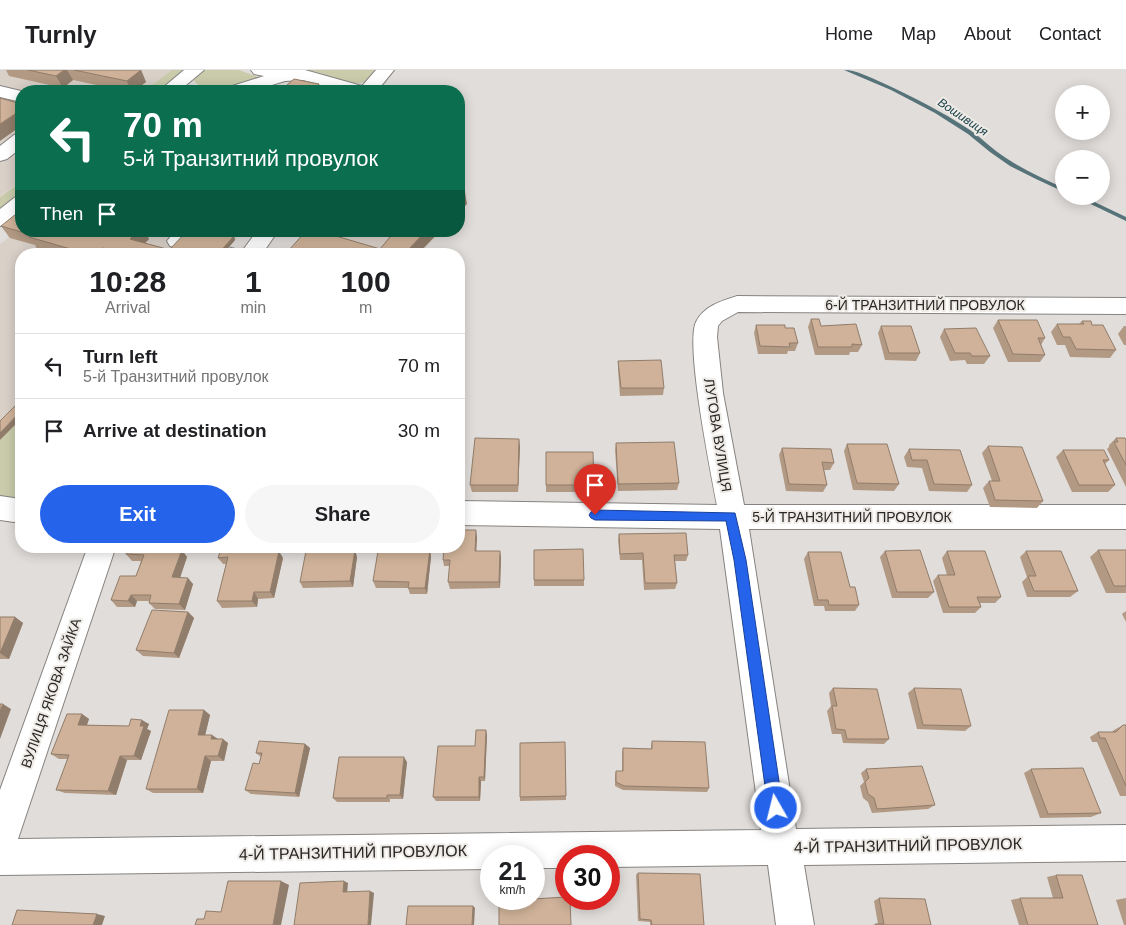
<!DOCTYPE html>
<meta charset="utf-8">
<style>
body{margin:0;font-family:Helvetica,sans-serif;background:#f6f6f6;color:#202124;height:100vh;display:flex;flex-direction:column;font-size:19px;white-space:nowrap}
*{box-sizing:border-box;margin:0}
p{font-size:16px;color:#757577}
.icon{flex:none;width:28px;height:28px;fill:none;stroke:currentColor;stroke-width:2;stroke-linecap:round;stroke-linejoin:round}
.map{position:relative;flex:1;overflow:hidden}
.drawer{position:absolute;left:15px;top:178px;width:450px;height:305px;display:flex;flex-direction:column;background:#fff;border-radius:20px;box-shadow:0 2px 12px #0003}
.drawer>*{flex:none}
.banner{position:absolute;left:15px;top:15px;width:450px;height:152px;border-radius:20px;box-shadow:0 2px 12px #0003;background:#0b6e4f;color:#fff;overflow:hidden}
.tools{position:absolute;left:1055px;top:15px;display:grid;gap:10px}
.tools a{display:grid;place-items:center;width:55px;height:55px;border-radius:50%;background:#fff;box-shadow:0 2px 12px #0003;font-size:25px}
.speed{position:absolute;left:480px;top:775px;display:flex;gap:10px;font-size:25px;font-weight:700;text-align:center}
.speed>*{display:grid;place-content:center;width:65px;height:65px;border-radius:50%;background:#fff;box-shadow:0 2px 12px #0003;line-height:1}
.speed small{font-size:12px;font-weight:400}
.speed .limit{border:8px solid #d22;background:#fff;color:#111}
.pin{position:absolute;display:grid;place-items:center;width:42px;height:42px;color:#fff;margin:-51px -21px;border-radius:50% 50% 50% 0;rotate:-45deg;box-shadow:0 0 5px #0007}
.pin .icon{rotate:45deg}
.me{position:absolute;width:55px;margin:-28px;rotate:352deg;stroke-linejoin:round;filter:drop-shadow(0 0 4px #0008)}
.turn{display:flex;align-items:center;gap:18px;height:105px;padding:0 25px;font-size:22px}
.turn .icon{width:65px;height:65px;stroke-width:2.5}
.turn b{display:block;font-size:35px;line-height:42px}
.then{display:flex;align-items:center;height:48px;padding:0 25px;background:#0003;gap:10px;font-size:19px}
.eta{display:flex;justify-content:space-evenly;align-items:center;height:85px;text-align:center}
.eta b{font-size:30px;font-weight:800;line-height:35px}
.primary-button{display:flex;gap:10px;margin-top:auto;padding:10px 25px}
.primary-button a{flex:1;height:58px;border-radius:30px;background:#2563eb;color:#fff;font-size:20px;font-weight:800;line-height:58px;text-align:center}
.primary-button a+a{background:#f6f6f6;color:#202124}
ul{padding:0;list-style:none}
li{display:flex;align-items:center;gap:15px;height:65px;padding:0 25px;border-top:1px solid #e0e0e0}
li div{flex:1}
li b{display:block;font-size:19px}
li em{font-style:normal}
header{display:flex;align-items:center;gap:30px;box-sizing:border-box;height:70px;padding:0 25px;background:#fff;border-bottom:1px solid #e0e0e0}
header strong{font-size:24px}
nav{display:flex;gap:28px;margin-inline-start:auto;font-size:18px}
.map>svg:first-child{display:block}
.built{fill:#d9d0c8}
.green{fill:#c9cbab}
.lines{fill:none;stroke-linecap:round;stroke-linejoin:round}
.stream{fill:#567379;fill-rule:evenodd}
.minor-casing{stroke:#868380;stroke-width:2}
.minor{fill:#fff;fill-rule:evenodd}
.wall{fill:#b29984}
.shaded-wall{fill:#917d6b}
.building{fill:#cfb299;stroke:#917d6b}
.route{fill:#2563eb;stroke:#184099}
.labels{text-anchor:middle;stroke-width:4;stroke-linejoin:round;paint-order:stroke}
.far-water-label{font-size:12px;font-style:italic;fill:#174048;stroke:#eeebe7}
.street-label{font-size:14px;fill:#2a2827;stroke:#eeebe7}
.near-street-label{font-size:16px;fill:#2a2827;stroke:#eeebe7}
</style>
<header>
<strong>Turnly</strong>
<nav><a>Home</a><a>Map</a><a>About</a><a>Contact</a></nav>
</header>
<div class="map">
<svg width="1126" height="855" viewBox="0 0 1126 855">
<rect width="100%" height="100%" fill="#e1ddda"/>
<!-- built -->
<g class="built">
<path d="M0 0H172L144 21H21V111L0 126Z"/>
<path d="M21 140V161H228L227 163 237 168 223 184H21V428L0 420V174L8 168 4 153Z"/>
<path d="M306 161H441L420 184H287Z"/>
</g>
<!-- green -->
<g class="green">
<path d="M172 0H187L159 21H144Z"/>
<path d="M202 0H239L258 7C241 15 210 27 194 11L195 8Z"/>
<path d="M301 0H374V4C361 24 334 7 317 2 312 1 306 1 301 0Z"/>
<path d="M21 112V123L0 139V127Z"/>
<path d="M21 349V428H0V370Z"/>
</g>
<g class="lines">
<!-- stream -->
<g class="stream">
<path d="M844 0C857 0 871 8 883 13 913 27 943 42 970 60 983 69 993 80 1006 88 1024 100 1044 109 1064 118V122L1036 109 1010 96 990 82 968 64 935 43 891 20Z"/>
<path d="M1074 126H1082L1126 147V151Z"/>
</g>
<defs>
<g id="minor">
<path d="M184 0H204L179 21H159Z"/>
<path d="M251 0H305L362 16 376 0H394L377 21H341L303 10 285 11 252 21H226L229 17 264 6 254 4Z"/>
<path d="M0 16 21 21V32L0 27Z"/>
<path d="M21 63V78L7 89 0 91V76L14 65Z"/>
<path d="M21 126V142L7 154 0 156V139L14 128Z"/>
<path d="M175 161H198L193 168 235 179 238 184H200L170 176 167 171Z"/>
<path d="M257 161H278L262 184H240Z"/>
<path d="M737 226 1126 228V244L738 242 722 251 718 256 717 267 723 323 744 435H1126V459H749L796 759 1126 755V791L804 795 814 855H776L768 795 609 797V786H566V798H534V786H491V799L0 805V720L88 476H116L18 769 761 760 720 459 459 455V431L717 435C711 403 685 275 696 252 704 236 721 231 737 226Z"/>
<path d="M0 426 21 429V453L0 450Z"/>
</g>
</defs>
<!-- minor casing -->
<use href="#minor" class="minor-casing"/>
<!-- minor -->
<use href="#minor" class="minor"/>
</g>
<!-- wall -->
<g class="wall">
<path d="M6 0H141L146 12 134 21H125L73 10 63 18 9 6Z"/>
<path d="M1 156 21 161 149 169 145 173 172 184H53L37 179 35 175 10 168Z"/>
<path d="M234 166 235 170 223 184H181L173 182 171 178Z"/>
<path d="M380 179 418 184H291L289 180Z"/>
<path d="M811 249 821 256 862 275 858 282H850L849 285H815L808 257Z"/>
<path d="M998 250 1045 268 1041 275 1045 285 1040 292H1008L993 258Z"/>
<path d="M1082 251 1092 255 1116 280 1110 288 1070 287 1065 275H1057L1051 262 1057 254H1079Z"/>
<path d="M756 255 785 258 798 273 795 281H788L787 284H758L754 263Z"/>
<path d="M881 256 920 283 916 291 885 290 878 263Z"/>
<path d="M1124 256H1126V275H1124L1118 264Z"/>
<path d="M944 259 990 286 984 294H967L965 290 950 291 940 267Z"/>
<path d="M618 291 664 318 663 325 620 326 618 299Z"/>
<path d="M1116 368 1126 370V417L1107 379 1109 377V375Z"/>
<path d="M616 373 679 413 677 420 618 421 615 380Z"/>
<path d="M847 374 899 414 894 421 853 420 844 381Z"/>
<path d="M520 376 518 422H472L470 415Z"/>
<path d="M988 376 1043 431 1037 438 990 437 983 418 989 411H992L982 383Z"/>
<path d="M782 378 834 393 830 400H824L827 415 823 422 786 421 779 385Z"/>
<path d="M909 379 972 415 967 422 929 421 922 398 907 397 904 387Z"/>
<path d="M1063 380 1109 390 1105 394 1115 415 1108 422H1072L1056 387Z"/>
<path d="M546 415H594L593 422H546Z"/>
<path d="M619 464 688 485 686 491H675L677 513 675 519 644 520 642 490H620L618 470Z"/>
<path d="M477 467 476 481 501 487 500 518 450 519 448 512 450 496H444L443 490Z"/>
<path d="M129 476H166L167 478V480L187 487 180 507 193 514 185 540 155 539 149 533V531H137L135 537H117L111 530 136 506 141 491H132L126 484Z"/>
<path d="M254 476 252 482 283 488 274 528 258 529 257 537 222 538 217 531 226 494H223L218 488Z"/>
<path d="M430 480 431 487 427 524H410L408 518H376L373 511Z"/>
<path d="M1098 480H1126V523H1106L1090 487Z"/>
<path d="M885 481 934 522 928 528H892L880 487Z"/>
<path d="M947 481 1001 527 995 533H980L981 537 975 543H943L933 511 938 505H947L942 488Z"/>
<path d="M1026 481 1078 521 1070 527H1027L1022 512 1027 507 1020 487Z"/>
<path d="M808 482 850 517 859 535 855 541H825L824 536H814L804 489Z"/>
<path d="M357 487 353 517 303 518 300 512Z"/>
<rect x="534" y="510" width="50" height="6"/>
<path d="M1126 541V552L1122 544Z"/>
<path d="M188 542 194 548 179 588 143 586 136 580Z"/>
<path d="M0 547H15L23 553 9 589H0Z"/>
<path d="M833 618 889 669 884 674 843 673 841 664H832L827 641 831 636 829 623Z"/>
<path d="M914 618 971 656 965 661 917 659 908 623Z"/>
<path d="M204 640 210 645 205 665H212L217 669 228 673 224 691H211L203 723H153L146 719Z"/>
<path d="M82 644 89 649 87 655 129 656 149 654 147 659 151 661 141 690H127L116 725 65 723 56 720 68 689H59L51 684Z"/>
<path d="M1123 655H1126V726H1120L1097 672H1092L1090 667 1098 662H1112L1114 660Z"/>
<path d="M487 665 485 711H481L480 731H436L433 727 475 676Z"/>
<path d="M652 671 709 718 707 722 623 720 615 716V705L616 701H622V683L623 678 651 679V676Z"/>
<path d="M565 672 566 730 520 731V727Z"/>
<path d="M305 674 310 678 299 727 251 724 245 720 259 694 261 687 256 683Z"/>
<path d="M407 692 403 729H390V732H337L333 728Z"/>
<path d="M866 699 935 735 928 739 872 743 868 732 863 728 860 716 864 712 861 703Z"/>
<path d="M1031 699 1101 743 1091 747 1040 748 1024 703Z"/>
<path d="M638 803 704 855H650V852L638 851 636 805Z"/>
<path d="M1056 805 1098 855H1019L1011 830 1020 828H1053L1047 807Z"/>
<path d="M879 828 931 855H872L878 854 874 831Z"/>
<path d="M1126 828V855H1124L1116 830Z"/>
</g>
<!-- shaded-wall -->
<g class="shaded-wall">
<path d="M64 0H67L73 10 63 18 56 6Z"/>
<path d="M141 0 146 12 134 21H131L127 11Z"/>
<path d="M319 14 321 21H312Z"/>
<path d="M21 40V56L0 71V54Z"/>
<path d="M465 122 467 134 459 142V128Z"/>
<path d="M138 161H145L149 169 137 181 130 169Z"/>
<path d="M426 161H440L418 184H404Z"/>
<path d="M234 166 235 170 223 184H218Z"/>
<path d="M103 178 106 184H97Z"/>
<path d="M170 180 172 184H166Z"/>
<path d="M21 341V349L0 370V363Z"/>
<path d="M519 369 520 376 518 422V415Z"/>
<path d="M476 460 477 467 476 487 475 481Z"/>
<path d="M160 476H166L167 478 165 486 159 479Z"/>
<path d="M248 476H254L251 488 246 482Z"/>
<path d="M182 480 187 487 178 514 172 507Z"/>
<path d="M355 480 357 487 353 517 350 511Z"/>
<path d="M430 480 431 487 427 524 425 518Z"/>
<path d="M279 481 283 488 274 528 270 522Z"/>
<path d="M500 481 501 487 500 518 499 512Z"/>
<path d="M188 508 193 514 185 540 179 534Z"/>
<path d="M254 522 258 529 257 537 252 531Z"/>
<path d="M131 525 137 531 135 537 128 531Z"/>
<path d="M188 542 194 548 179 588 174 583Z"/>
<path d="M15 547 23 553 9 589 0 583Z"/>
<path d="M3 634 11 639 0 669V641Z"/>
<path d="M204 640 210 645 204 670 198 665Z"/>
<path d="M82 644 89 649 85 660 78 655Z"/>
<path d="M142 650 149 654 147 659 151 661 141 690 134 686 140 656Z"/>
<path d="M486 660 487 665 485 711 484 707Z"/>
<path d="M212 665 218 669H211Z"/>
<path d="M223 669 228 673 224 691 218 686Z"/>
<path d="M305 674 310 678 299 727 295 723Z"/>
<path d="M120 686 127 690 116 725 108 721Z"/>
<path d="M205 686 211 691 203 723 197 719Z"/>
<path d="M404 687 407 692 403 729 400 725Z"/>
<path d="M479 707 481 711 480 731 479 727Z"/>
<path d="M281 811 289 815 281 855H273Z"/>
<path d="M344 811 348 813 347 824 343 822Z"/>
<path d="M370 821 374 823 371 855H368Z"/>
<path d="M473 836 475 838 474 855H472Z"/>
<path d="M97 844 105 846 102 855H93Z"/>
</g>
<!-- building -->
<g class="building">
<path d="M28 0H64L56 6Z"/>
<path d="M74 0H141L127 11Z"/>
<path d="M294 9 319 14 312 21H280Z"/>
<path d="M0 28 21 34V40L0 54Z"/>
<path d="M459 120 465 122 459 128Z"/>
<path d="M21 140V161H103L106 162 107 161H138L130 169 170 180 166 184H123L103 178 97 184H88L29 167 32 165 1 156Z"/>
<path d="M187 161H213L234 166 218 184H196L171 178Z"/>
<path d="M306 161H319L380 179 395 161H426L404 184H302L289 180Z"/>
<path d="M811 249H819L821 256 856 254 862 275 852 274V277H818Z"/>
<path d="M998 250H1037L1045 268H1038L1045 285 1013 284Z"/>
<path d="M1082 251H1091L1092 255H1103L1116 280 1076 279 1070 267H1063L1057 254H1084Z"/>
<path d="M756 255H785V258H794L798 273H789L790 277 760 276Z"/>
<path d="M881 256H911L920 283H889Z"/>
<path d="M976 258 990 286H972L970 283H955L944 259Z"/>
<path d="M661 290 664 318H621L618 291Z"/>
<path d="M21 330V341L0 363V351Z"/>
<path d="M475 368 519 369 518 415H470Z"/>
<path d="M1116 368H1125L1126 370V395L1114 372H1118Z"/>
<path d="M674 372 679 413 618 414 616 373Z"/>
<path d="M847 374H887L899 414 857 413Z"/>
<path d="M988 376 1022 377 1043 431 995 430 989 411H1000Z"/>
<path d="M782 378 831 379 834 393 822 392 827 415 789 414Z"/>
<path d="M909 379 960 380 972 415 934 414 927 390H912Z"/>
<path d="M1063 380H1104L1109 390H1103L1115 415H1079Z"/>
<path d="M546 382H593L594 415H546Z"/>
<path d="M459 460H476L475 481H500L499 512H448L450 490H443L444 476H459Z"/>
<path d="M686 463 688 485H674L677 513H645L643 483 620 484 619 464Z"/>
<path d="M129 476H160L159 479 182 480 172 507 188 508 179 534 149 533 151 525H131L128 531 111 530 120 506H136L144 485 126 484Z"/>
<path d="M222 476H248L246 482 279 481 270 522H254L252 531H217L228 487 218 488Z"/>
<path d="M321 476H332V481L355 480 350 511 300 512 306 481H320Z"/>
<path d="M583 479 584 510H534V480Z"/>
<path d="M430 480 425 518H408L409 512 373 511 378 481Z"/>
<path d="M920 480 934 522H897L885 481Z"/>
<path d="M1098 480H1126V516H1114Z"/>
<path d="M947 481H985L1001 527H977L981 537H949L938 505H955Z"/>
<path d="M1026 481H1061L1078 521H1034L1028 506H1036Z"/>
<path d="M808 482H841L850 517H855L859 535H829L828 530H818Z"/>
<path d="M152 540 188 542 174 583 136 580Z"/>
<path d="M0 547H15L0 583Z"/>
<path d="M833 618 877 619 889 669H847L845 660 836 659 832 636H837Z"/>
<path d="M914 618 961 619 971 656 923 655Z"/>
<path d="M0 634H3L0 641Z"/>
<path d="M169 640H204L198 665H212L211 669H223L218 686H205L197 719H146Z"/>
<path d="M67 644H82L78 655 129 656 131 649 142 650 140 656H144L134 686H120L108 721 56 720 69 685 51 684Z"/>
<path d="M1123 655H1126V716L1105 668H1100L1098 662H1116Z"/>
<path d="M476 660H486L484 707H479V727H433L438 676H475Z"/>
<path d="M259 671 305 674 295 723 245 720 253 693 259 694 262 683H256Z"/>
<path d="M652 671 705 672 709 718 624 716 616 712V701H623V678L652 679Z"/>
<path d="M565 672 566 726 520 727V673Z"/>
<path d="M339 687H404L400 725H387V728H333Z"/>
<path d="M922 696 935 735 877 739 874 728 868 724 865 712 869 708 866 699Z"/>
<path d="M1083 698 1101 743 1048 744 1031 699Z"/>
<path d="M638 803 700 804 704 855H652L651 850 640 849Z"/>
<path d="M1056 805H1082L1098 855H1028L1020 828H1063Z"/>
<path d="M228 811H281L273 855H195L197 849H204L206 841 221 842Z"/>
<path d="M344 811 343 822 370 821 368 855H294L300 813Z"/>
<path d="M566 827V829H570L571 855H499V831Z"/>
<path d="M879 828 925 829 931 855H876L875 854H884Z"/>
<path d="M408 836H473L472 855H406Z"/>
<path d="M17 840 97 844 93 855H12Z"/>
</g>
<!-- route -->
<path class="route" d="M595 440 735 443 746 490 783 738 781 743 776 745 771 743 768 738 734 490 726 451 595 450 591 448 589 445 591 442Z"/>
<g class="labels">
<!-- far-water labels -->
<g class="far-water-label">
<text transform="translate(963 47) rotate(34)" y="4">Вошивиця</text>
</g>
<!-- street labels -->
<g class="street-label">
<text x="925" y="240">6-Й ТРАНЗИТНИЙ ПРОВУЛОК</text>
<text transform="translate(718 365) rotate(81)" y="5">ЛУГОВА ВУЛИЦЯ</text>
<text x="852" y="452">5-Й ТРАНЗИТНИЙ ПРОВУЛОК</text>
<text transform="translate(51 623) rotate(-71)" y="5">ВУЛИЦЯ ЯКОВА ЗАЙКА</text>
</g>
<!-- near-street labels -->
<g class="near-street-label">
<text transform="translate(908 775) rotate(-1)" y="6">4-Й ТРАНЗИТНИЙ ПРОВУЛОК</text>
<text transform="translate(353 782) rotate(-1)" y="6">4-Й ТРАНЗИТНИЙ ПРОВУЛОК</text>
</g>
</g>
</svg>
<div class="tools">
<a>+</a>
<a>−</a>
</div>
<div class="speed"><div>21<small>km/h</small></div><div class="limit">30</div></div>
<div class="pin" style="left:595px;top:445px;background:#d93025"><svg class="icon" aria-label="arrive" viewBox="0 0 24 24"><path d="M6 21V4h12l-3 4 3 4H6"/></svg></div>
<svg class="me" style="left:776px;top:738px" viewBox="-20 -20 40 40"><circle r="17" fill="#2563eb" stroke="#fff" stroke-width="3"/><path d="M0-11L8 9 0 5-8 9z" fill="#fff"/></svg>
<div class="banner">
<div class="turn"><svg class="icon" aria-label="left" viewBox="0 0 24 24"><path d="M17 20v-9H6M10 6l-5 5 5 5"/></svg><div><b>70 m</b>5-й Транзитний провулок</div></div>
<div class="then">Then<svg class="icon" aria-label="arrive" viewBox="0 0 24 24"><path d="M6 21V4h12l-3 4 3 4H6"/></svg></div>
</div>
<section class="drawer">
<div class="eta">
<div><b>10:28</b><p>Arrival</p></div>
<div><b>1</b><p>min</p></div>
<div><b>100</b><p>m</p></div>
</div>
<ul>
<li><svg class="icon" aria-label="left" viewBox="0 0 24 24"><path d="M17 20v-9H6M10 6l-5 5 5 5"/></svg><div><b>Turn left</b><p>5-й Транзитний провулок</p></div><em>70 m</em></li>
<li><svg class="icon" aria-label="arrive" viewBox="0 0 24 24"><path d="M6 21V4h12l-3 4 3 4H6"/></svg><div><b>Arrive at destination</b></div><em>30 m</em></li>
</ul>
<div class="primary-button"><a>Exit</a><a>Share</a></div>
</section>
</div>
